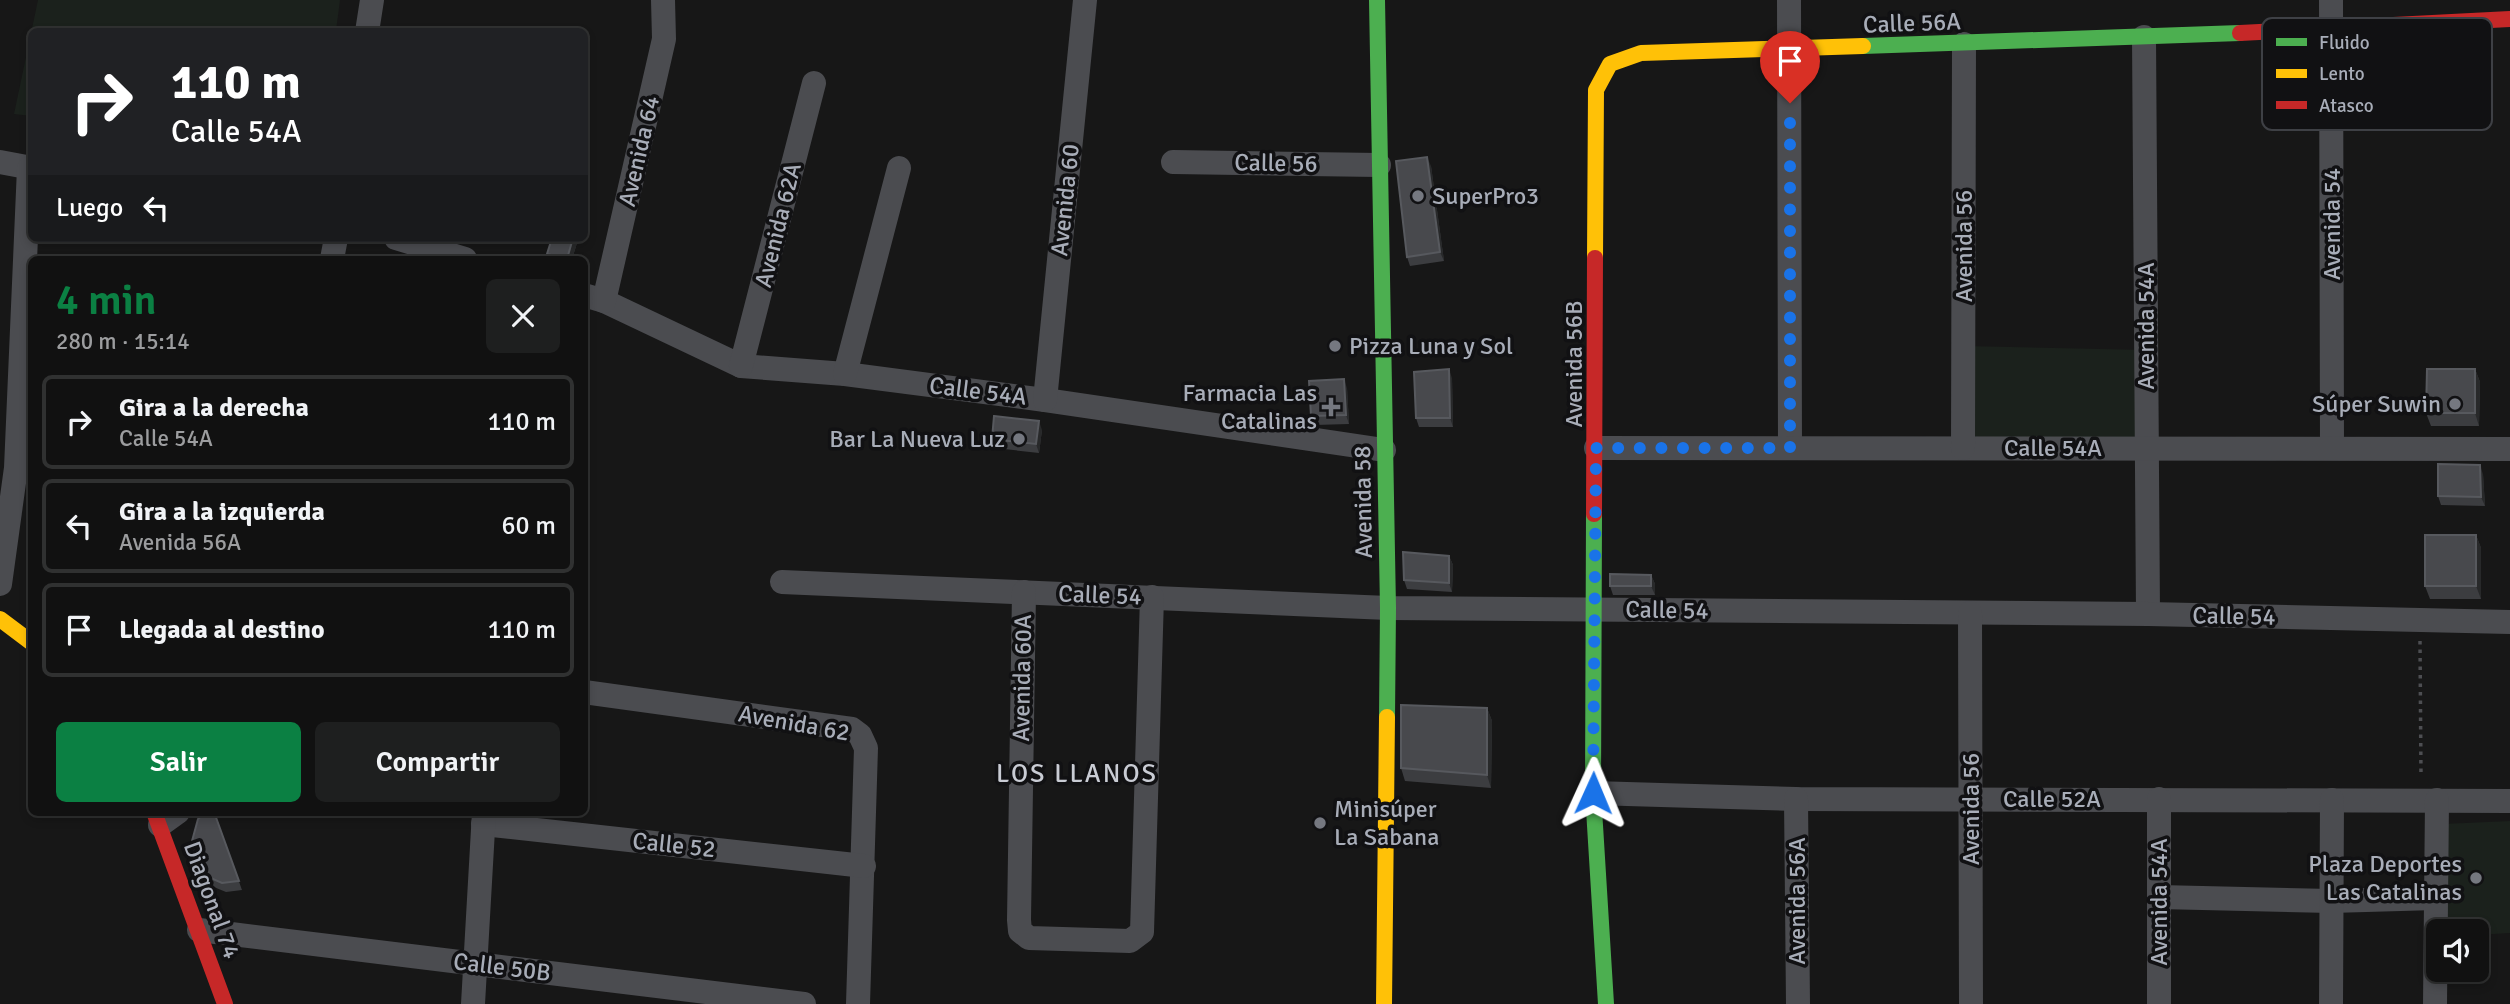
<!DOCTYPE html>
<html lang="es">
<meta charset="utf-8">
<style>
body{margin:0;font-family:Signika,sans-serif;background:#1e1f1f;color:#f1f3f6;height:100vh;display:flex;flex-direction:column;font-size:26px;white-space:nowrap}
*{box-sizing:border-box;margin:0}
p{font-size:23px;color:#9c9d9f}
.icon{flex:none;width:38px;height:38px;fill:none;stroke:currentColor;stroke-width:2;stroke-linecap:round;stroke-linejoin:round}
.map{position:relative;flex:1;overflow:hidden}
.drawer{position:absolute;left:28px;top:256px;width:560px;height:560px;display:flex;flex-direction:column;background:#111;border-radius:10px;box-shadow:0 4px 10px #0003,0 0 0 2px #303131}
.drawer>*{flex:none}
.banner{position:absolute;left:28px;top:28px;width:560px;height:214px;border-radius:10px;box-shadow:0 4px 10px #0003,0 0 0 2px #303131;background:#202124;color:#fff;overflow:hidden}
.buttons{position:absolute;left:2426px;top:919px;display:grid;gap:14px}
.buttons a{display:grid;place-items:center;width:63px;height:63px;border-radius:10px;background:#111;box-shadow:0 4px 10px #0003,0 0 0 2px #303131;font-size:35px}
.pin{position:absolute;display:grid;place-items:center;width:60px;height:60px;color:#fff;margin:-72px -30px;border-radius:50% 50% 50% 0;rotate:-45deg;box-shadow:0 0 7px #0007}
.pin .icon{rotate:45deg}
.me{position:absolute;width:77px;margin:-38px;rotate:1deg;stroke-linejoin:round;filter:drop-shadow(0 0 5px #0008)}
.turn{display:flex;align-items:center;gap:24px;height:147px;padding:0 28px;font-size:32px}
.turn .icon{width:91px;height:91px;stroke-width:2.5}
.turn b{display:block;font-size:49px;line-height:60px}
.then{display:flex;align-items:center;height:66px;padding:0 28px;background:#0003;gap:14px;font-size:26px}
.round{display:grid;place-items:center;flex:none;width:74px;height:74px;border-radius:10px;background:#1e1f1f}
.overview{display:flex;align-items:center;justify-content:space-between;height:119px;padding:0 28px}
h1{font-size:42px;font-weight:600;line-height:52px;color:#0b8043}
.action{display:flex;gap:14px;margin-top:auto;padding:14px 28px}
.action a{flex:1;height:80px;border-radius:10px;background:#0b8043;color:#fff;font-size:28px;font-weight:600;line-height:80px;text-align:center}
.action a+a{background:#1e1f1f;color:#f1f3f6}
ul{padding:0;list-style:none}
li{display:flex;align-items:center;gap:21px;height:94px;margin:0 14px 10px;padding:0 14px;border:4px solid #303131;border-radius:10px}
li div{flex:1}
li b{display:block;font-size:26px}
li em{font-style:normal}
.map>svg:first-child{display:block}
.green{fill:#1b211c}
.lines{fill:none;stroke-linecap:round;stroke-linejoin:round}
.path{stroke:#4d4e52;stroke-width:3.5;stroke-dasharray:3.5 5;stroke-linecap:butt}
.street{stroke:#4b4c50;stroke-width:24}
.fast{stroke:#4caf50;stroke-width:16}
.slow{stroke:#ffc107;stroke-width:16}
.jam{stroke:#c62828;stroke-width:16}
.wall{fill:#3c3d40}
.shaded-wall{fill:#28292a}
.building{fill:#48494d;stroke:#57595e;stroke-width:2}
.route{stroke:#1a73e8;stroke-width:12;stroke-dasharray:0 21.6}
.poi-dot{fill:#757880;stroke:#111113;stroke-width:2.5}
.labels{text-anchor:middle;stroke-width:7;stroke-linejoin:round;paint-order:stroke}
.street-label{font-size:24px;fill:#a8adb8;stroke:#111113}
.poi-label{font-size:24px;fill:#a8adb8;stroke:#111113;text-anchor:end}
.neighbourhood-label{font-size:26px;letter-spacing:2px;fill:#c9ccd4;stroke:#111113}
.key{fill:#111113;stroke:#3e4045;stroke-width:2}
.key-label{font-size:19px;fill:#a8adb8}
</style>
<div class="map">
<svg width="2510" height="1004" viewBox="0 0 2510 1004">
<rect width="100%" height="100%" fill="#171717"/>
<!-- green -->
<g class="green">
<path d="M38 0H340L336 31 32 32 31 116 14 114Z"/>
<path d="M1964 346 2146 350 2147 448H1963Z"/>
<path d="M2510 821V933L2476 935V931H2442L2443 824Z"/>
</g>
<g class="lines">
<!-- path -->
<path class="path" d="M2420 641 2421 777"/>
<!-- street -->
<g class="street">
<path d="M1789 0 1790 448"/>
<path d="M2331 0 2332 448"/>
<path d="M367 32 372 0"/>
<path d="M2144 37 2148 614"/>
<path d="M0 162 32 168"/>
<path d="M1173 162 1379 165"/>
<path d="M396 238 465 259"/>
<path d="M332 259 336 238"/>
<path d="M584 295 604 301 741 366 845 374 1045 400 1384 450"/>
<path d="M604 301 664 39 663 0"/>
<path d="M741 366 814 83"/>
<path d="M845 374 899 168"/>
<path d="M1045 400 1085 0"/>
<path d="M1596 448 2510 449"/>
<path d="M1963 448 1964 44"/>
<path d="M782 582 1388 608 2148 614 2510 622"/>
<path d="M0 584 16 468 29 168"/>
<path d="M1024 592 1019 920 1020 931 1029 938 1130 941 1142 932 1152 597"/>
<path d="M1970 613 1971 1004"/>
<path d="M584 692 852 729 860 735 866 748 858 1004"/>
<path d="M1593 793 1796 799 2510 801"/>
<path d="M1796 799 1798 1004"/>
<path d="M2159 799V1004"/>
<path d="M483 824 864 866"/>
<path d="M160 825 178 812"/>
<path d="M2159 897 2331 901 2436 898"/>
<path d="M199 930 804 1004"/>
<path d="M473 1004 484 812"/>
<path d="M2331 1004 2332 800"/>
<path d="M2435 1004 2437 800"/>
</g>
<!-- fast -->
<g class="fast">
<path d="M1377 0 1388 608 1387 717"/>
<path d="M1863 46 2240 33"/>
<path d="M1594 514 1593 793 1606 1004"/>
</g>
<!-- slow -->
<g class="slow">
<path d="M1595 258 1596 90 1610 64 1641 53 1863 46"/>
<path d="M0 619 32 643"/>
<path d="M1384 1004 1387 717"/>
</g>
<!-- jam -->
<g class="jam">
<path d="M2240 33 2510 19"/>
<path d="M1594 514 1595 258"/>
<path d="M154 812 225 1004"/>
</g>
</g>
<!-- wall -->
<g class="wall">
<path d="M2484 56 2488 120 2457 121 2453 112Z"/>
<path d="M1431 166 1444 261 1410 266 1407 257Z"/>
<path d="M552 238H575L577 243 572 259H549L547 254Z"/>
<path d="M2475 369 2480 382 2479 426H2431L2426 413Z"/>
<path d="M1452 378 1453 427H1419L1416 418Z"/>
<path d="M1347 388 1349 424 1315 425 1311 416Z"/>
<path d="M1042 430 1039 453 995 448 992 439Z"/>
<path d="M2483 474 2485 506 2441 505 2438 496Z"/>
<path d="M2476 535 2481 548V599H2430L2425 586Z"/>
<path d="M1449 556 1453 565 1452 592 1407 589 1404 580Z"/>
<path d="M1651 575 1655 584V595H1613L1610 586Z"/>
<path d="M1487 708 1492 721 1491 788 1405 781 1401 768Z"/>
<path d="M214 812 242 890 226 892 209 885 199 869 195 860Z"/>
</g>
<!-- shaded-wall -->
<g class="shaded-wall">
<path d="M2481 47 2484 56 2488 120 2484 111Z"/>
<path d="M1427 157 1431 166 1444 261 1440 252Z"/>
<path d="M573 238H575L577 243 572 259H567Z"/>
<path d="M1449 369 1452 378 1453 427 1450 418Z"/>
<path d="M2475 369 2480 382 2479 426 2475 413Z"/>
<path d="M1344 379 1347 388 1349 424 1346 415Z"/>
<path d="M1039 421 1042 430 1039 453 1036 444Z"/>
<path d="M2480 465 2483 474 2485 506 2481 497Z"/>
<path d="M2476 535 2481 548V599L2476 586Z"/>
<path d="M1449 556 1453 565 1452 592 1449 583Z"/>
<path d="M1651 575 1655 584V595L1651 586Z"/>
<path d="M1487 708 1492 721 1491 788 1487 775Z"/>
</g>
<!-- building -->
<g class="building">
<path d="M1427 157 1440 252 1407 257 1396 161Z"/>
<path d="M552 238H573L567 259 547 254Z"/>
<path d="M1449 369 1450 418H1416L1414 372Z"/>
<path d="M2427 369H2475V413H2426Z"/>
<path d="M1344 379 1346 415 1311 416 1309 381Z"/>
<path d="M994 416 1039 421 1036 444 992 439Z"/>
<path d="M2438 464 2480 465 2481 497 2438 496Z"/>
<rect x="2425" y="535" width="51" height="51"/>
<path d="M1403 552 1449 556V583L1404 580Z"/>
<path d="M1610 574 1651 575V586H1610Z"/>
<path d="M1401 705 1487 708V775L1401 768Z"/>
<path d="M206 812H214L239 881 222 883 206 876 195 860 192 841 198 819Z"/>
</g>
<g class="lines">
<!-- route -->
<path class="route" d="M1593 793 1596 448H1790V103"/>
</g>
<!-- markers -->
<g class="poi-dot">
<circle cx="1418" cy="196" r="7"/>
<circle cx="1335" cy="346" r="7"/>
<circle cx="2455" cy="404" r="7"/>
<path d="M1327.5 396.5h7v7h7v7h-7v7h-7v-7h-7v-7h7z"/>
<circle cx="1019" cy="439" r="7"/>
<circle cx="1320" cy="823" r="7"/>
<circle cx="2476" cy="878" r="7"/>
</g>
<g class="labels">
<!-- street labels -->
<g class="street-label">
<text transform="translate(1912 23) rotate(-2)" y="8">Calle 56A</text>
<text transform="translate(639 151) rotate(-77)" y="8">Avenida 64</text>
<text transform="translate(1276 163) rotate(1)" y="8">Calle 56</text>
<text transform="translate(1065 200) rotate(-84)" y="8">Avenida 60</text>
<text transform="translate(2332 224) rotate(-90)" y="8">Avenida 54</text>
<text transform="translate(778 225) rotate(-76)" y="8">Avenida 62A</text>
<text transform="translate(1964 246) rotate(-90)" y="8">Avenida 56</text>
<text transform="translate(2146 326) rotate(-90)" y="8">Avenida 54A</text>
<text transform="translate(1574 364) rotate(-90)" y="8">Avenida 56B</text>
<text transform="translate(978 391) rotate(7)" y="8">Calle 54A</text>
<text x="2053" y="456">Calle 54A</text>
<text transform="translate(1363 502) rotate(-91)" y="8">Avenida 58</text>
<text transform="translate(1100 595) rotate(2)" y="8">Calle 54</text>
<text transform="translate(1667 610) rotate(1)" y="8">Calle 54</text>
<text transform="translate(2234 616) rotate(1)" y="8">Calle 54</text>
<text transform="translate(1022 678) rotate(-89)" y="8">Avenida 60A</text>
<text transform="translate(794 723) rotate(10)" y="8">Avenida 62</text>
<text x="2052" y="807">Calle 52A</text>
<text transform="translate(1971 809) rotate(-90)" y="8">Avenida 56</text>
<text transform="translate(674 845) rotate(6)" y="8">Calle 52</text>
<text transform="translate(212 900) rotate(70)" y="8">Diagonal 74</text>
<text transform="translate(1797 901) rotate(-90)" y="8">Avenida 56A</text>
<text transform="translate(2159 902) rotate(-90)" y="8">Avenida 54A</text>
<text transform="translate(502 967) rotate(7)" y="8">Calle 50B</text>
</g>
<!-- poi labels -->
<g class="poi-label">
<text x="1432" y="204" text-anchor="start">SuperPro3</text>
<text x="1349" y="354" text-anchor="start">Pizza Luna y Sol</text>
<text x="1317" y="401">Farmacia Las<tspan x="1317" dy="28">Catalinas</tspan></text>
<text x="2441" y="412">Súper Suwin</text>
<text x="1005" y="447">Bar La Nueva Luz</text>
<text x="1334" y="817" text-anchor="start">Minisúper<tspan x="1334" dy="28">La Sabana</tspan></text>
<text x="2462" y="872">Plaza Deportes<tspan x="2462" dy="28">Las Catalinas</tspan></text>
</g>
<!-- neighbourhood labels -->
<g class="neighbourhood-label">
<text x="1077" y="782">LOS LLANOS</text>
</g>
</g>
<!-- legend -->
<rect x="2262" y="18" width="230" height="112" rx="10" class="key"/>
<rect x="2276" y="38" width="31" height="8" fill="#4caf50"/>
<rect x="2276" y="69" width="31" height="9" fill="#ffc107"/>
<rect x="2276" y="101" width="31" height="8" fill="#c62828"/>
<g class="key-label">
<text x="2319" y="49">Fluido</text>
<text x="2319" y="80">Lento</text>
<text x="2319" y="112">Atasco</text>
</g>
</svg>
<div class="buttons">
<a><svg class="icon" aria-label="sound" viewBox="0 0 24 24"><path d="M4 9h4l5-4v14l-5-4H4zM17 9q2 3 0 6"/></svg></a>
</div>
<div class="pin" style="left:1790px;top:103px;background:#d93025"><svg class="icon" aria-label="arrive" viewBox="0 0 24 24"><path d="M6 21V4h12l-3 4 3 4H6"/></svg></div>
<svg class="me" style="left:1593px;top:793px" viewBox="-20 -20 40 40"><path d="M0-17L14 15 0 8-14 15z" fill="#1a73e8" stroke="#fff" stroke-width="4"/></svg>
<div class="banner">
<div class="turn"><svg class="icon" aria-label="right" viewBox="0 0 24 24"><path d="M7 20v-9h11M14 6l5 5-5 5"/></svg><div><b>110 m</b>Calle 54A</div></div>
<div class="then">Luego<svg class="icon" aria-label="left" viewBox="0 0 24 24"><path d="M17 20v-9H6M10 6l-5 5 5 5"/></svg></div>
</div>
<section class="drawer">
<div class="overview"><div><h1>4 min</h1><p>280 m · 15:14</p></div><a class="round"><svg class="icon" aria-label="close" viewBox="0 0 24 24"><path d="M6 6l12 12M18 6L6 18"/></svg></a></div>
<ul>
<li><svg class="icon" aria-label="right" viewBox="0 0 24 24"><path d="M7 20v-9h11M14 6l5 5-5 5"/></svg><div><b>Gira a la derecha</b><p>Calle 54A</p></div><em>110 m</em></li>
<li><svg class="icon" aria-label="left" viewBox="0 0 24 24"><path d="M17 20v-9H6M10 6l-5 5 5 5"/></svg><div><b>Gira a la izquierda</b><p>Avenida 56A</p></div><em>60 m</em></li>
<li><svg class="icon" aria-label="arrive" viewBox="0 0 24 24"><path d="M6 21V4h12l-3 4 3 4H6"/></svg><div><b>Llegada al destino</b></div><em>110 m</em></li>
</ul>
<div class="action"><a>Salir</a><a>Compartir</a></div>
</section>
</div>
